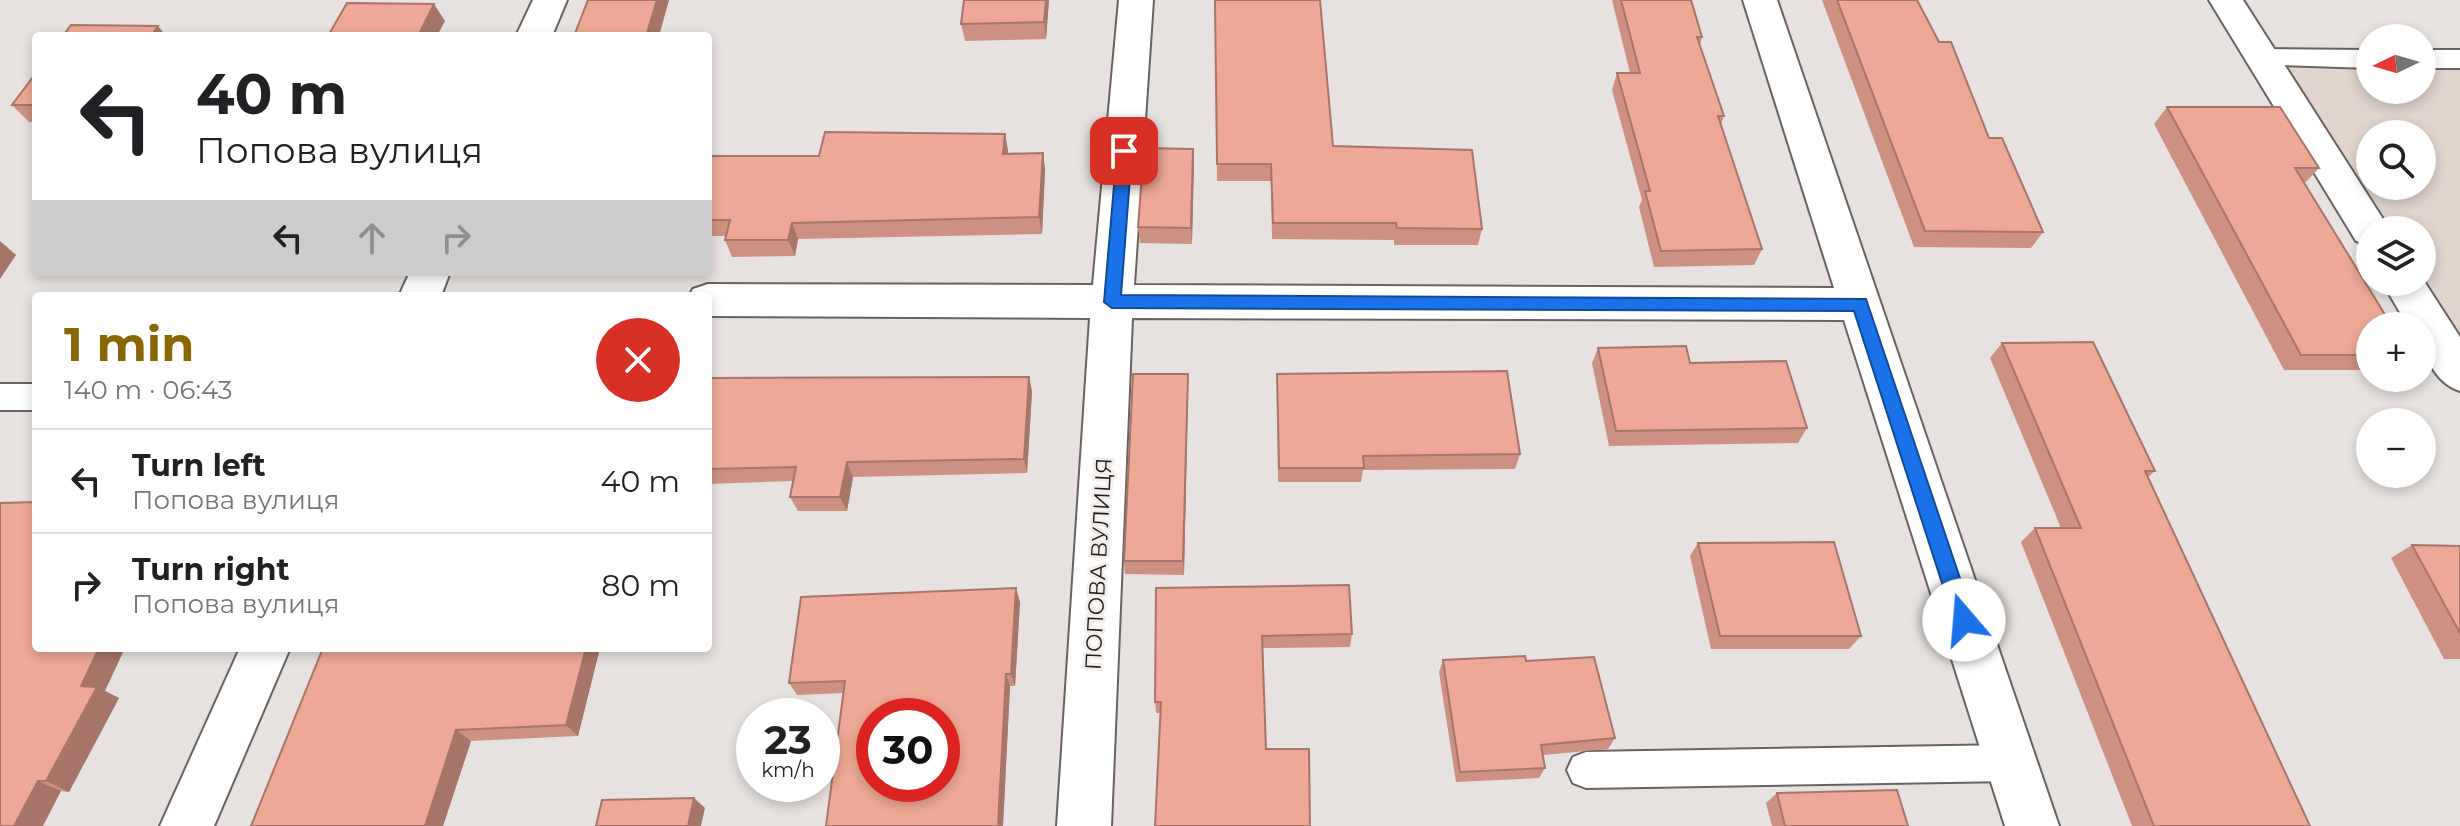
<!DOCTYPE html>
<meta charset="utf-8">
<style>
body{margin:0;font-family:Montserrat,sans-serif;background:#f6f6f6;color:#202124;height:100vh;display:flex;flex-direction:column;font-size:30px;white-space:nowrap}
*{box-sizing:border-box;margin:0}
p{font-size:26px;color:#757577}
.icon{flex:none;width:44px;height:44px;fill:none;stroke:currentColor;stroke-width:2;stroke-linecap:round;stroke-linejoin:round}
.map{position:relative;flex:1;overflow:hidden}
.drawer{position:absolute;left:32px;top:292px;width:680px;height:360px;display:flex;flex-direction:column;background:#fff;border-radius:8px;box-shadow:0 4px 12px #0003}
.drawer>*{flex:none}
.hud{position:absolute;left:32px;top:32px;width:680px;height:244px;border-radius:8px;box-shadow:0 4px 12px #0003;background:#fff;color:#202124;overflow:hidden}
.needle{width:52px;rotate:265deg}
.controls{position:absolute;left:2356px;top:24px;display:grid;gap:16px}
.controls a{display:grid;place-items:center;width:80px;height:80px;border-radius:50%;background:#fff;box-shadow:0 4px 12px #0003;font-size:40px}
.speed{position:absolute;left:736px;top:698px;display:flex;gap:16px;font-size:40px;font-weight:700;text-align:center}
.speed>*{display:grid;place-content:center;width:104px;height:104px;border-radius:50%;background:#fff;box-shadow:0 4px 12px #0003;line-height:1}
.speed small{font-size:20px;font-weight:400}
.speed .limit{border:12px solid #d22;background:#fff;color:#111}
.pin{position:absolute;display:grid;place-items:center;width:68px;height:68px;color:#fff;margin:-34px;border-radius:16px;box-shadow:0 4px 12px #0006}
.me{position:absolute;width:88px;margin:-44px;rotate:342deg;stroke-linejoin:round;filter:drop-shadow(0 0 6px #0008)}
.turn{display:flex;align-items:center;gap:28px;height:168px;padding:0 32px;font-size:36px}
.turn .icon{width:104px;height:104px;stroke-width:2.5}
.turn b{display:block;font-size:56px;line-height:68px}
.lanes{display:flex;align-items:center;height:76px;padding:0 32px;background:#0003;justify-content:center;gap:40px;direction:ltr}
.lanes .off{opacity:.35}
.round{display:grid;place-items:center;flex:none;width:84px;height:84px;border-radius:42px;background:#f6f6f6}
.summary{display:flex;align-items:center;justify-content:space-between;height:136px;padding:0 32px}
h1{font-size:48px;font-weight:700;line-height:60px;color:#8a6503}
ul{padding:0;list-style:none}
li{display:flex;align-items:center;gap:24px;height:104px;padding:0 32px;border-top:2px solid #e0e0e0}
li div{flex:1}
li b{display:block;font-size:30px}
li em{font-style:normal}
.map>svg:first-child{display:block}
.built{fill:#e0d4cd;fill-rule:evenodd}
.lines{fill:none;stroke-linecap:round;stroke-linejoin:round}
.lane-casing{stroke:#686361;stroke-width:4}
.street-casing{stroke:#686361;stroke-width:4}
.lane{fill:#fff;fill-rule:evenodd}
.street{fill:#fff;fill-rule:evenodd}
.wall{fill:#cc9180}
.shaded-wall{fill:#a67668}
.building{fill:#eda995;stroke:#a67668;stroke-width:2;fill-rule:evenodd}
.route{fill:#1a73e8;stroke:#114b97;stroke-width:2}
.labels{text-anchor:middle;stroke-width:6;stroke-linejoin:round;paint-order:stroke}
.street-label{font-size:22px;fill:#1f1e1d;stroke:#f4efec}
</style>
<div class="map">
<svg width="2460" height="826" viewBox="0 0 2460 826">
<rect width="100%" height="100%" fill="#e7e2df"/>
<!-- built -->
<path class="built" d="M2278 68 2370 69V90H2422V69H2460V351L2422 282V230H2382ZM2370 134H2422V186H2370Z"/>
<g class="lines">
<defs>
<g id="lane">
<path d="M2262 49 2370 50V68L2253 64 2249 58 2253 52Z"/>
<rect x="2422" y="50" width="38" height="18"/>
<rect x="0" y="384" width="36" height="26"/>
<path d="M2011 745 2024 750 2030 763 2024 776 2011 781 1586 788 1573 783 1567 770 1573 757 1586 752Z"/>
</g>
<g id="street">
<path d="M533 0H567L552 36H516Z"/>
<path d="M1119 0H1153L1134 285 1834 288 1743 0H1777L2059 826H2005L1844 320 1132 318 1111 826H1057L1090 318 708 316V296H689L693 289 708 284 1093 285Z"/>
<path d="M2209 0H2243L2390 230H2370V245L2356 241Z"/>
<path d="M410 272H450L441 296H399Z"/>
<path d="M2422 278 2460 337V391C2433 382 2422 353 2422 326H2408L2382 282H2422Z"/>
<path d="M240 648H290L214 826H160Z"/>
</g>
</defs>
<!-- lane casing -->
<use href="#lane" class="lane-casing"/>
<!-- street casing -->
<use href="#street" class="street-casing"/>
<!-- lane -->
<use href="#lane" class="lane"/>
<!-- street -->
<use href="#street" class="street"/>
</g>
<!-- wall -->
<g class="wall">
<path d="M964 0H1049L1046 39 965 41 961 24Z"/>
<path d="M1215 0 1333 146 1482 229 1478 245H1394V240L1272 239 1271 181H1217Z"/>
<path d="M1612 0H1691L1702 37 1700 45 1724 116 1721 124 1762 249 1754 265 1654 267 1639 207 1642 200 1612 90 1617 73H1630Z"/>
<path d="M1822 0H1917L1989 138 2043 232 2031 248 1914 247Z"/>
<path d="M36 73V122H29L12 105Z"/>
<path d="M2167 107 2319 168 2305 183 2370 326V370H2284L2154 124Z"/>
<path d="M1193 149 1192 244 1140 243 1138 227Z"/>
<path d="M1008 150V154L1043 153 1045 170 1042 234 798 239 795 256 732 257 725 240 726 236H708V156H819Z"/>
<path d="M2002 343 2155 471 2148 477 2310 826H2132L2021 542 2035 528H2061L1990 358Z"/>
<path d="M1598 348 1690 363 1807 428 1798 443 1609 446 1592 363Z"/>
<path d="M1188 374 1184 575 1125 574 1124 561Z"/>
<path d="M1277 374 1520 454 1515 469 1363 470 1361 482H1278Z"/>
<path d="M1029 377 1032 392 1027 473 853 477 847 511H798L790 497 793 481 708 484V378Z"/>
<path d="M1698 543 1861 636 1849 649H1711L1690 556Z"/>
<path d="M2412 545 2460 546V659H2444L2391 558Z"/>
<path d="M1156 588 1352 634 1350 647 1263 648 1266 749 1310 826 1160 713H1156L1155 702Z"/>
<path d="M1020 602 1015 686H1010L1003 826H826L844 693 797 695 789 683Z"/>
<path d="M600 648 578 736 471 741 443 826H251Z"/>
<path d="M1443 660 1526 661 1615 738 1608 749 1543 755 1545 768 1539 778 1456 782 1439 672Z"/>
<path d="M105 691 119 698 69 792 61 791 0 826Z"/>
<path d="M1777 793 1908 826H1772L1766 803Z"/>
</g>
<!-- shaded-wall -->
<g class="shaded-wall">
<path d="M657 0H669L659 36H646Z"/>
<path d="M1046 0H1049L1046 39 1044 22Z"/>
<path d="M434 4 445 21 437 36H418Z"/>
<path d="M158 26 166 36H151Z"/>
<path d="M1005 134 1008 150 1006 171 1003 154Z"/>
<path d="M1193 149 1194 166 1192 244 1191 228Z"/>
<path d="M1043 153 1045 170 1042 234 1039 217Z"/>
<path d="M792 223 798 239 795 256 788 240Z"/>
<path d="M0 241 16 255 0 279Z"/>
<path d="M1188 374V389L1184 575 1183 561Z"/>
<path d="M1029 377 1032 392 1027 473 1024 459Z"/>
<path d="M847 462 853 477 847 511 840 497Z"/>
<path d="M1016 588 1020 602 1015 686 1011 674Z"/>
<path d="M99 648H125L105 691 119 698 69 792 46 781 81 686Z"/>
<path d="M586 648H600L578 736 566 725Z"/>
<path d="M1006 674 1010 686 1003 826H998Z"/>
<path d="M456 730 471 741 443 826H425Z"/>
<path d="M38 781 61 791 43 826H14Z"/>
<path d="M694 798 705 808 701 826H688Z"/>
</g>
<!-- building -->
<g class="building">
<path d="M588 0H657L646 36H574Z"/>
<path d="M964 0H1046L1044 22 961 24Z"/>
<path d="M1215 0H1320L1333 146 1472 150 1482 229 1397 228 1396 223H1273L1271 164H1217Z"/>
<path d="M1621 0H1691L1702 37H1697L1724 116H1718L1762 249 1661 251 1645 191H1650L1617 73H1640Z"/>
<path d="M1837 0H1917L1939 42H1951L1989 138H2002L2043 232 1925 231Z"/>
<path d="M347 3 434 4 418 36H328Z"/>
<path d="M71 25 158 26 151 36H63Z"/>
<path d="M36 73V105H12Z"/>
<path d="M2167 107H2280L2319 168H2295L2392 326H2370V355H2301Z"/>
<path d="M825 132 1005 134 1003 154 1043 153 1039 217 792 223 788 240H725L730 220H708V156H819Z"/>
<path d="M1144 148 1193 149 1191 228 1138 227Z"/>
<path d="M2093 342 2155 471H2145L2310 826H2154L2035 528H2081L2002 343Z"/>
<path d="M1686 346 1690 363 1786 361 1807 428 1616 431 1598 348Z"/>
<path d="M1507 371 1520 454 1363 456 1364 468H1279L1277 374Z"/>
<path d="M1133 374H1188L1183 561H1124Z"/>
<path d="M1029 377 1024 459 847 462 840 497H790L796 467 708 469V378Z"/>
<path d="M36 502V648H99L81 686 97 687 46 781H38L14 826H0V503Z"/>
<path d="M1834 542 1861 636H1720L1698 543Z"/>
<path d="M2412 545 2460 546V633Z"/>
<path d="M1349 585 1352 634 1262 636 1266 749H1309L1310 826H1155L1161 702H1155L1156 588Z"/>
<path d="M1016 588 1011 674H1006L998 826H826L845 681 789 683 801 597ZM874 716H942V784H874Z"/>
<path d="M323 648H586L566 725 456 730 425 826H251Z"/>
<path d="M1525 656 1526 661 1594 657 1615 738 1541 745 1545 768 1460 772 1443 660Z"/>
<path d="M1897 790 1908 826H1785L1777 793Z"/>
<path d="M694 798 688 826H596L602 800Z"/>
</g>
<!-- route -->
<path class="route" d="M1124 145 1132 151 1121 295 1866 299 1974 620 1971 626 1964 629 1957 626 1954 620 1854 311 1112 308 1104 302 1117 151Z"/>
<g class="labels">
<!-- street labels -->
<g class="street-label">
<text transform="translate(1098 564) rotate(-87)" y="8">ПОПОВА ВУЛИЦЯ</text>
</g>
</g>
</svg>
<div class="controls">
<a><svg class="needle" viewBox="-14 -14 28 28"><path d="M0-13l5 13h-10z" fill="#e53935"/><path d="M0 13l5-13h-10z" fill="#757577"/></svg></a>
<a><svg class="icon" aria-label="search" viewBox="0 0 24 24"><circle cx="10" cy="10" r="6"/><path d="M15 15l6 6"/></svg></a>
<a><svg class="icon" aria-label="layers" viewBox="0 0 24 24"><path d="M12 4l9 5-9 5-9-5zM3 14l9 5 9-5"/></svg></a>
<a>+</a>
<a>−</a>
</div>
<div class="speed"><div>23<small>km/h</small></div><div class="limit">30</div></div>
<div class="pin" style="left:1124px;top:151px;background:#d93025"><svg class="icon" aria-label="arrive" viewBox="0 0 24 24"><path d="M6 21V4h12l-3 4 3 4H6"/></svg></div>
<svg class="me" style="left:1964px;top:620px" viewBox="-20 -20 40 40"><circle r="19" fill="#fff"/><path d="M0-13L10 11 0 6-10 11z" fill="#1a73e8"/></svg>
<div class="hud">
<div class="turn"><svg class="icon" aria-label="left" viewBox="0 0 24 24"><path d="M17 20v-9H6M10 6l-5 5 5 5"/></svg><div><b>40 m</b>Попова вулиця</div></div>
<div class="lanes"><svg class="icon" aria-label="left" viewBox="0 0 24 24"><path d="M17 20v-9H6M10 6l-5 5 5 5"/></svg><svg class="icon off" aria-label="ahead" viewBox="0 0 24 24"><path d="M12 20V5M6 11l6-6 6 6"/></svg><svg class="icon off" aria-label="right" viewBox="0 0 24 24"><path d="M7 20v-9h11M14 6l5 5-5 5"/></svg></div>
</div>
<section class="drawer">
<div class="summary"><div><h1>1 min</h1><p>140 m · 06:43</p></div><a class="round" style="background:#d93025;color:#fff"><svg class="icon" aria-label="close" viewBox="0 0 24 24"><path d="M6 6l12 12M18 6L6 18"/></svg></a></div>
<ul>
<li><svg class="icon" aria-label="left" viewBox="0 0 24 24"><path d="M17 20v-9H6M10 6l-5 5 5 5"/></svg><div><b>Turn left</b><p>Попова вулиця</p></div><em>40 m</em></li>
<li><svg class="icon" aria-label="right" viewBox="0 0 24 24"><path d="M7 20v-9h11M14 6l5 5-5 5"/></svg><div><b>Turn right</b><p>Попова вулиця</p></div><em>80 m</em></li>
</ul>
</section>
</div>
